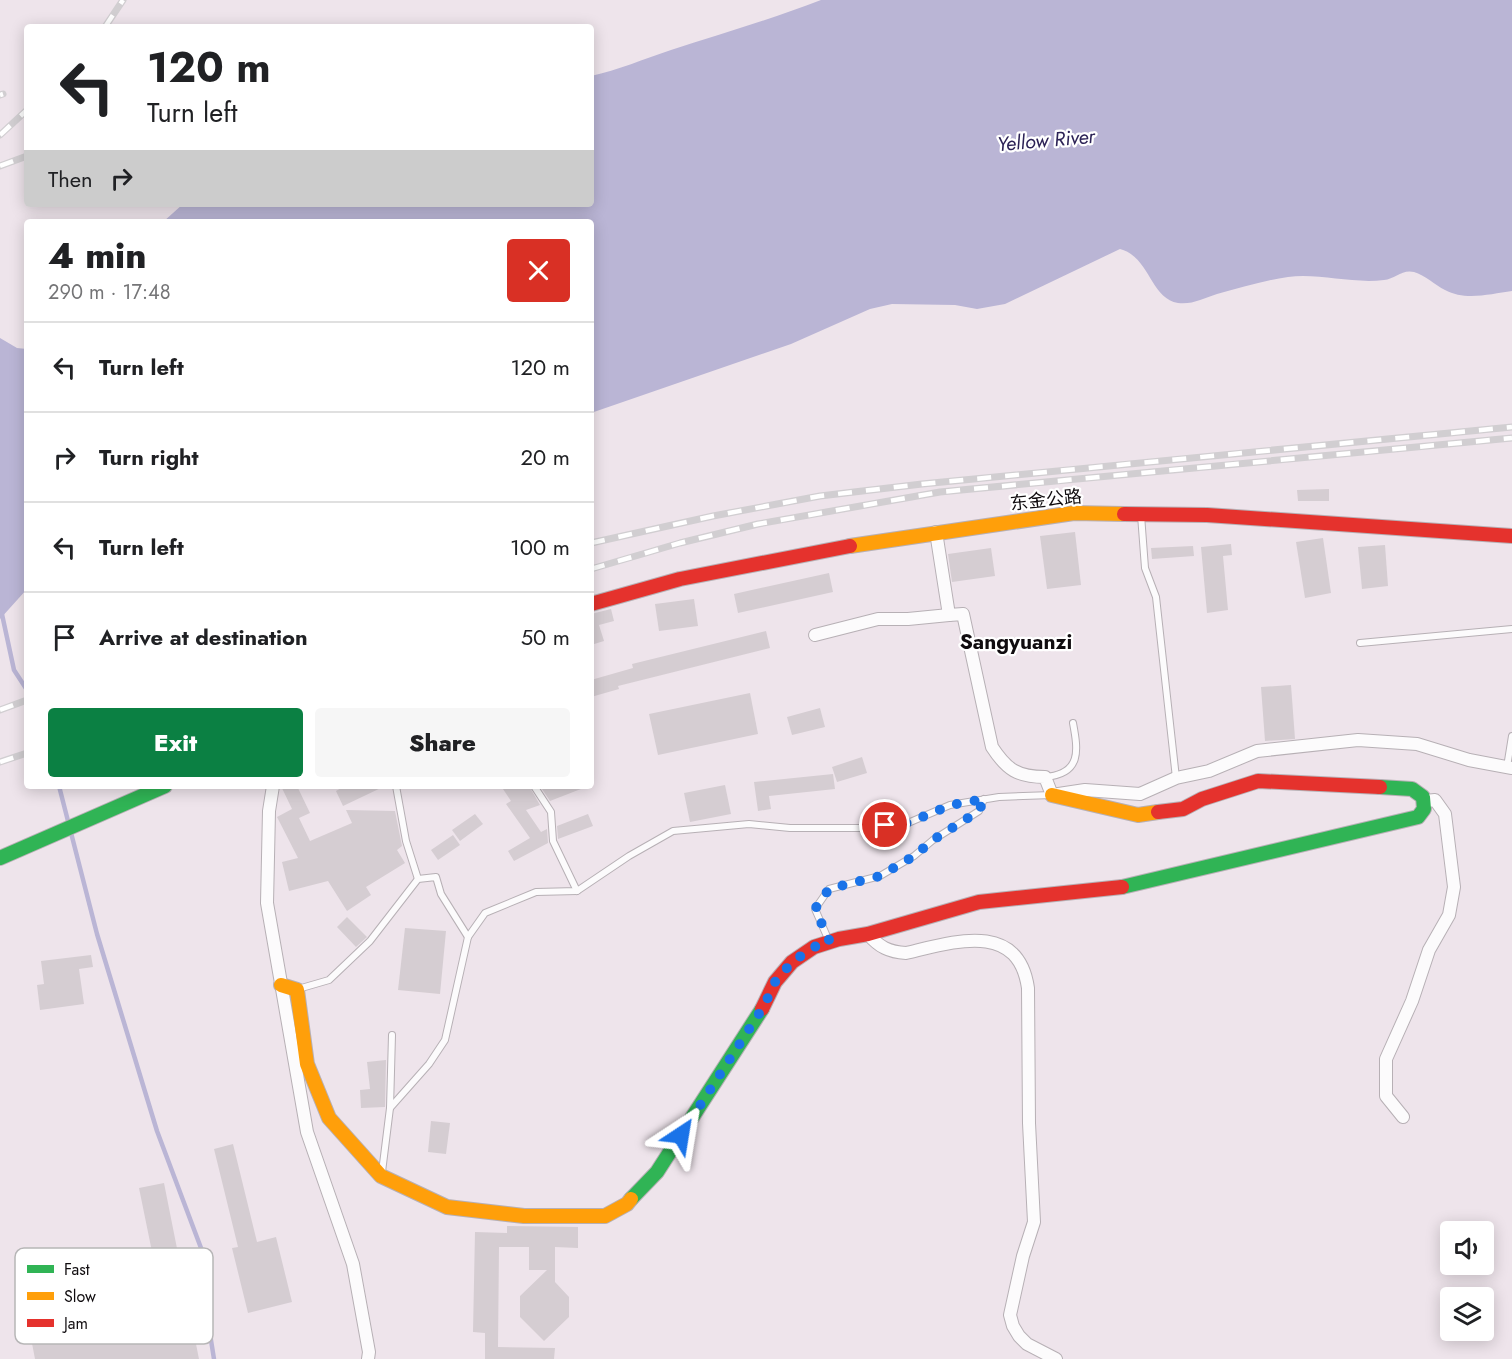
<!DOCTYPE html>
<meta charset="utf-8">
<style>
body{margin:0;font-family:Jost,"Noto Sans SC",sans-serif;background:#f6f6f6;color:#202124;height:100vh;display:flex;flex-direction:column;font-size:22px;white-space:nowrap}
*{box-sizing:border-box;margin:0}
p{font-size:20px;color:#757577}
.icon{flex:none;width:33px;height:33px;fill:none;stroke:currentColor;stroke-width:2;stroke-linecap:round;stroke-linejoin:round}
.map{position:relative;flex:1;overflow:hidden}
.panel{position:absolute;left:24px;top:219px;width:570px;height:570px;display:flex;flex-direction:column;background:#fff;border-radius:6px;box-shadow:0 3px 15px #0003}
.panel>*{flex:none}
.hud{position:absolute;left:24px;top:24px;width:570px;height:183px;border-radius:6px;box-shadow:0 3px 15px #0003;background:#fff;color:#202124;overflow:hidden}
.tools{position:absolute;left:1440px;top:1221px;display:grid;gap:12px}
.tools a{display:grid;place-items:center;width:54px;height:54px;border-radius:6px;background:#fff;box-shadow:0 3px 15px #0003;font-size:30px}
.pin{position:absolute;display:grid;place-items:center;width:51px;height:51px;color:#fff;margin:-26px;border:3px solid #fff;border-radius:50%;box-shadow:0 2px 6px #0007}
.me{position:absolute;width:66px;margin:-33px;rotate:33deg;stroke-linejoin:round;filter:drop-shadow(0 0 4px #0008)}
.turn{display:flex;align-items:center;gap:21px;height:126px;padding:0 24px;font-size:27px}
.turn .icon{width:78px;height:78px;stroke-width:2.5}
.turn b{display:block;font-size:42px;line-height:51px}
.then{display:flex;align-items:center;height:57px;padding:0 24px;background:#0003;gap:12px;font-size:22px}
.round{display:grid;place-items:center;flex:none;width:63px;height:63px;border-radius:6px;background:#f6f6f6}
.headline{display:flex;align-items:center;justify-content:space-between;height:102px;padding:0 24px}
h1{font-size:36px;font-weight:800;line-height:45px}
.cta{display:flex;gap:12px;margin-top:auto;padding:12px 24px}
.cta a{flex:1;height:69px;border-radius:6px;background:#0b8043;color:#fff;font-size:24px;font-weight:800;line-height:69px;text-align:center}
.cta a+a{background:#f6f6f6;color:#202124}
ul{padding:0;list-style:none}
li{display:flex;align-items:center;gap:18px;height:90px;padding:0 24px;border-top:2px solid #e0e0e0}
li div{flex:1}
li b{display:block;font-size:22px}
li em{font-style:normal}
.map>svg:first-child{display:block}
.water{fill:#bab5d5}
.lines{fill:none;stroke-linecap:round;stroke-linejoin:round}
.stream{stroke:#bab5d5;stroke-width:4.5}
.building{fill:#d5cdd2}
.lane-casing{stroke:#b7b0b5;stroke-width:8}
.street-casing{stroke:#b7b0b5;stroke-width:14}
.fast-casing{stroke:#b7b0b5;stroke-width:16}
.slow-casing{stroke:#b7b0b5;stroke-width:16}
.jam-casing{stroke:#b7b0b5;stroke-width:16}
.lane{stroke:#fcfbfc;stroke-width:6}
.street{stroke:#fcfbfc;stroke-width:12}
.fast{stroke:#30b455;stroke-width:14}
.slow{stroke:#ff9f0a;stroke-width:14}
.jam{stroke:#e5322d;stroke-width:14}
.rail-casing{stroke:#d1ced1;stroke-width:7}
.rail{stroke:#fff;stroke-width:4.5;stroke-dasharray:14;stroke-linecap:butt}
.route{stroke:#1a73e8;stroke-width:10;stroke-dasharray:0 18}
.labels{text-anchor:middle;stroke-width:4.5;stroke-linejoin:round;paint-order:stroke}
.street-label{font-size:18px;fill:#100c0f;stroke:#fff}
.water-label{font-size:20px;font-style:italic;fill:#2c2256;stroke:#fff}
.quarter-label{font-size:21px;font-weight:bold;fill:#100c0f;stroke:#fff}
.key{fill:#fff;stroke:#b7b6b7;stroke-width:1.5}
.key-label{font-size:16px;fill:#100c0f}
</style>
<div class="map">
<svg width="1512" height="1359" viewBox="0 0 1512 1359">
<rect width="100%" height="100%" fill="#eee4eb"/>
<!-- water -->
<g class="water">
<path d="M821 0H1512V291C1490 294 1465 301 1445 290 1435 285 1425 275 1414 272 1402 269 1395 279 1384 280 1352 284 1319 273 1288 277 1265 280 1240 288 1217 294 1204 298 1192 305 1178 303 1150 298 1150 257 1120 249L1005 304 977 309 955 305 892 304 870 309 791 344 591 413V222H163L183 204H591V76C618 70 644 59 671 50 721 34 772 19 821 0Z"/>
<path d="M0 338 17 348 27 349V589L0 619Z"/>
</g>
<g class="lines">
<!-- stream -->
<g class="stream">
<path d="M0 605 14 670 27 690"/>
<path d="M59 786 97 934 157 1131 201 1248 207 1315 214 1359"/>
</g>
</g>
<!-- building -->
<g class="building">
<path d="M1329 489V501H1298L1297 490Z"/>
<path d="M1075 532 1081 585 1047 589 1040 536Z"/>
<path d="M1323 538 1331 593 1305 598 1296 542Z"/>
<path d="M1231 544 1232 555 1223 556 1228 610 1207 613 1201 547Z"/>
<path d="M1385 545 1388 586 1362 589 1358 547Z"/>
<path d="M1193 546 1194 556 1152 559 1151 548Z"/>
<path d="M991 548 995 576 952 582 948 554Z"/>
<path d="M829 573 833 592 738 613 734 594Z"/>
<path d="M694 599 698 626 659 631 655 604Z"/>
<path d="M611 609 614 621 599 625 604 641 591 645V614Z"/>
<path d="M766 631 770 648 618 686 619 689 591 697V680L633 668 632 664Z"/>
<path d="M1291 685 1295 739 1265 741 1261 687Z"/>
<path d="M750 693 758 734 658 755 649 714Z"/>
<path d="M820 708 825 727 792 735 787 717Z"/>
<path d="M862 757 867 773 837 782 832 767Z"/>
<path d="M833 774 835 789 769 796 771 809 758 811 754 782Z"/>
<path d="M725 785 731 814 690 822 684 793Z"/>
<path d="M281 786H297L310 813 299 818 310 841 352 823 346 810 395 811 402 846 397 850 405 863 366 887 371 895 347 911 328 881 289 891 282 862 298 858 277 817 292 809Z"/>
<path d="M345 786H385L343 806 336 791Z"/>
<path d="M501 786H529L540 805 526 810 541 832 547 829 548 843 514 861 508 851 530 838 506 804 511 801Z"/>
<path d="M540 786H586V787L550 801Z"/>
<path d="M475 814 483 824 460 841 452 830Z"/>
<path d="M588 814 593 826 558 839 557 826Z"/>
<path d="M453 835 460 845 438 860 431 850Z"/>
<path d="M347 917 367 937 356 947 337 927Z"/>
<path d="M405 928 446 931 440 994 398 990Z"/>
<path d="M91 955 93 967 79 969 84 1004 40 1010 37 985 44 984 41 961Z"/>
<path d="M386 1060 385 1107 361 1108 360 1090 370 1089 367 1062Z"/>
<path d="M431 1121 450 1123 446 1154 428 1152Z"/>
<path d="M233 1144 257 1242 276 1237 292 1302 248 1313 232 1248 238 1247 214 1149Z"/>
<path d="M164 1183 199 1359H35L27 1317 160 1291 139 1188Z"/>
<path d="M507 1226 578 1227V1248L555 1247V1282L569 1297V1317L544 1341 520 1317V1296L547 1270H529V1247H499L498 1347 555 1348 554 1359H485V1333L473 1332 475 1232 507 1233Z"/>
</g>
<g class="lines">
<defs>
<g id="lane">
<path d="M1141 515 1145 568 1156 597 1176 778"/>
<path d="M1360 643 1512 629"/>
<path d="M1507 767 1512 736"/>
<path d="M1045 777C1082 774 1078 750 1073 723"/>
<path d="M396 786 406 841 418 879"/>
<path d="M534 786 551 812 553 841 577 891"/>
<path d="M829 941 815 909 829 889 880 876 914 856 933 840 979 811 984 799"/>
<path d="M298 989 329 980 370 941 418 879 436 877 441 894 468 937"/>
<path d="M390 1108 392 1035"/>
<path d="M382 1172 390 1108 429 1064 445 1040 468 937 485 913 536 892 577 891 629 856 673 831 749 824 790 828H862L908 823 950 805 999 797 1052 795"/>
</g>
<g id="street">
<path d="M936 532 949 615 963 614 992 747C1007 770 1018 777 1045 777L1052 795 1085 790 1140 794 1176 778 1209 771 1257 751 1358 740 1417 744 1469 760 1512 768"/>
<path d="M815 635 878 619H908L949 615"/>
<path d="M273 786 269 811 267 903 307 1132 353 1264 369 1352 368 1359"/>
<path d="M868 934C879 947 889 952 906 953 953 942 1018 920 1028 988L1029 1123 1034 1222 1023 1256 1010 1315 1013 1326 1019 1336 1027 1344 1056 1359"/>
<path d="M1403 1117 1386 1096V1059L1412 1001 1429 950 1449 915 1454 887 1445 814 1435 800 1425 801"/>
</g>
<g id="fast">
<path d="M0 858 165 786"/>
<path d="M1122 887 1418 817 1424 809 1423 797 1412 789 1380 787"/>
<path d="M631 1199 657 1172 762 1009"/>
</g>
<g id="slow">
<path d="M850 546 1074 513 1124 514"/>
<path d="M1052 795 1138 815 1158 812"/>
<path d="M281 985 297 990 307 1064 329 1118 381 1176 447 1207 524 1216H605L627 1204 631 1199"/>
</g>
<g id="jam">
<path d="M1124 514 1207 515 1512 536"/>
<path d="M591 604 680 579 850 546"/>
<path d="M1158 812 1183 809 1202 799 1258 781 1380 787"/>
<path d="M762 1009 775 982 792 962 814 947 839 939 868 934 979 902 1122 887"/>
</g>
</defs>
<!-- lane casing -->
<use href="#lane" class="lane-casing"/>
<!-- street casing -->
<use href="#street" class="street-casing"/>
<!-- fast casing -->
<use href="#fast" class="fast-casing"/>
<!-- slow casing -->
<use href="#slow" class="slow-casing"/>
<!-- jam casing -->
<use href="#jam" class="jam-casing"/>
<!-- lane -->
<use href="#lane" class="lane"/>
<!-- street -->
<use href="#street" class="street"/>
<!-- fast -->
<use href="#fast" class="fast"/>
<!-- slow -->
<use href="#slow" class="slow"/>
<!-- jam -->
<use href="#jam" class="jam"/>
<defs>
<g id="rail">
<path d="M105 27 123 0"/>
<path d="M0 95 3 94"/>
<path d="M0 135 27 110"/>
<path d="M0 166 27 156"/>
<path d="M591 543 713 516 820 496 922 484 1512 427"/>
<path d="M591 569 680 543 758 524 940 492 1512 438"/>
<path d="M0 710 27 700"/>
<path d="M0 762 27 753"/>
</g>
</defs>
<!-- rail casing -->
<use href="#rail" class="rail-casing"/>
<!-- rail -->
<use href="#rail" class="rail"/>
</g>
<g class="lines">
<!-- route -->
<path class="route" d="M681 1135 764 1006 775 982 792 962 814 947 830 942 815 909 829 889 880 876 914 856 933 840 979 811 984 799 951 805 908 823 885 825"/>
</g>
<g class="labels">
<!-- street labels -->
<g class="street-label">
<text transform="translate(1046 500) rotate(-6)" y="6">东金公路</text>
</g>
<!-- water labels -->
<g class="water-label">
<text transform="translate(1046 140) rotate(-5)" y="7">Yellow River</text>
</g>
<!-- quarter labels -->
<g class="quarter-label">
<text x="1016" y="649">Sangyuanzi</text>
</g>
</g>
<!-- legend -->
<rect x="15" y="1248" width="198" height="96" rx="9" class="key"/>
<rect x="27" y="1265" width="27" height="8" fill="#30b455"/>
<rect x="27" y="1292" width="27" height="8" fill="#ff9f0a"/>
<rect x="27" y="1319" width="27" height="8" fill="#e5322d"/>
<g class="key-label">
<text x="64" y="1275">Fast</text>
<text x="64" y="1302">Slow</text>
<text x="64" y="1329">Jam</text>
</g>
</svg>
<div class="tools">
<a><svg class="icon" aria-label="sound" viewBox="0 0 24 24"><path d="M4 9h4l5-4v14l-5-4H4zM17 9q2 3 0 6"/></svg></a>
<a><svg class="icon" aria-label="layers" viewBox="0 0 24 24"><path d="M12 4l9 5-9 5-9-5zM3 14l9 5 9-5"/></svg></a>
</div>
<div class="pin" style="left:885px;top:825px;background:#d93025"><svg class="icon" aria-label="arrive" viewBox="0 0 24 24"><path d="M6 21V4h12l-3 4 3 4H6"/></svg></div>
<svg class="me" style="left:681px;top:1135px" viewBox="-20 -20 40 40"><path d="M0-17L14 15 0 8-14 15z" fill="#1a73e8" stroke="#fff" stroke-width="4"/></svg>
<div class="hud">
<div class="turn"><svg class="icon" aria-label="left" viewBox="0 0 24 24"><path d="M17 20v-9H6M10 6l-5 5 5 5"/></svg><div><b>120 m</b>Turn left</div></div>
<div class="then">Then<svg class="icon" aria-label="right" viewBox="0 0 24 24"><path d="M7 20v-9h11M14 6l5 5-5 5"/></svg></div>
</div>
<section class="panel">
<div class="headline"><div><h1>4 min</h1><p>290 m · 17:48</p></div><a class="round" style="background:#d93025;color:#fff"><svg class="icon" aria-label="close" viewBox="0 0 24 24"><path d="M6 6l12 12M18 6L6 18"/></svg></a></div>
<ul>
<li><svg class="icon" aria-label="left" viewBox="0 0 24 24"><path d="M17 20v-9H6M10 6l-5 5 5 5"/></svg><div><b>Turn left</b></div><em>120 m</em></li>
<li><svg class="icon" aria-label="right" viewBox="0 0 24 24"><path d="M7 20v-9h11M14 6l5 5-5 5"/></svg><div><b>Turn right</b></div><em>20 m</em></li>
<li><svg class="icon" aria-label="left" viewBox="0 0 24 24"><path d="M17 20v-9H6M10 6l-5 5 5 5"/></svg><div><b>Turn left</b></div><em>100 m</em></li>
<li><svg class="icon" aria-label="arrive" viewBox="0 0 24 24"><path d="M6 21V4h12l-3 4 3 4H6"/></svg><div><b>Arrive at destination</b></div><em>50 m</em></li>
</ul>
<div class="cta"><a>Exit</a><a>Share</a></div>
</section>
</div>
